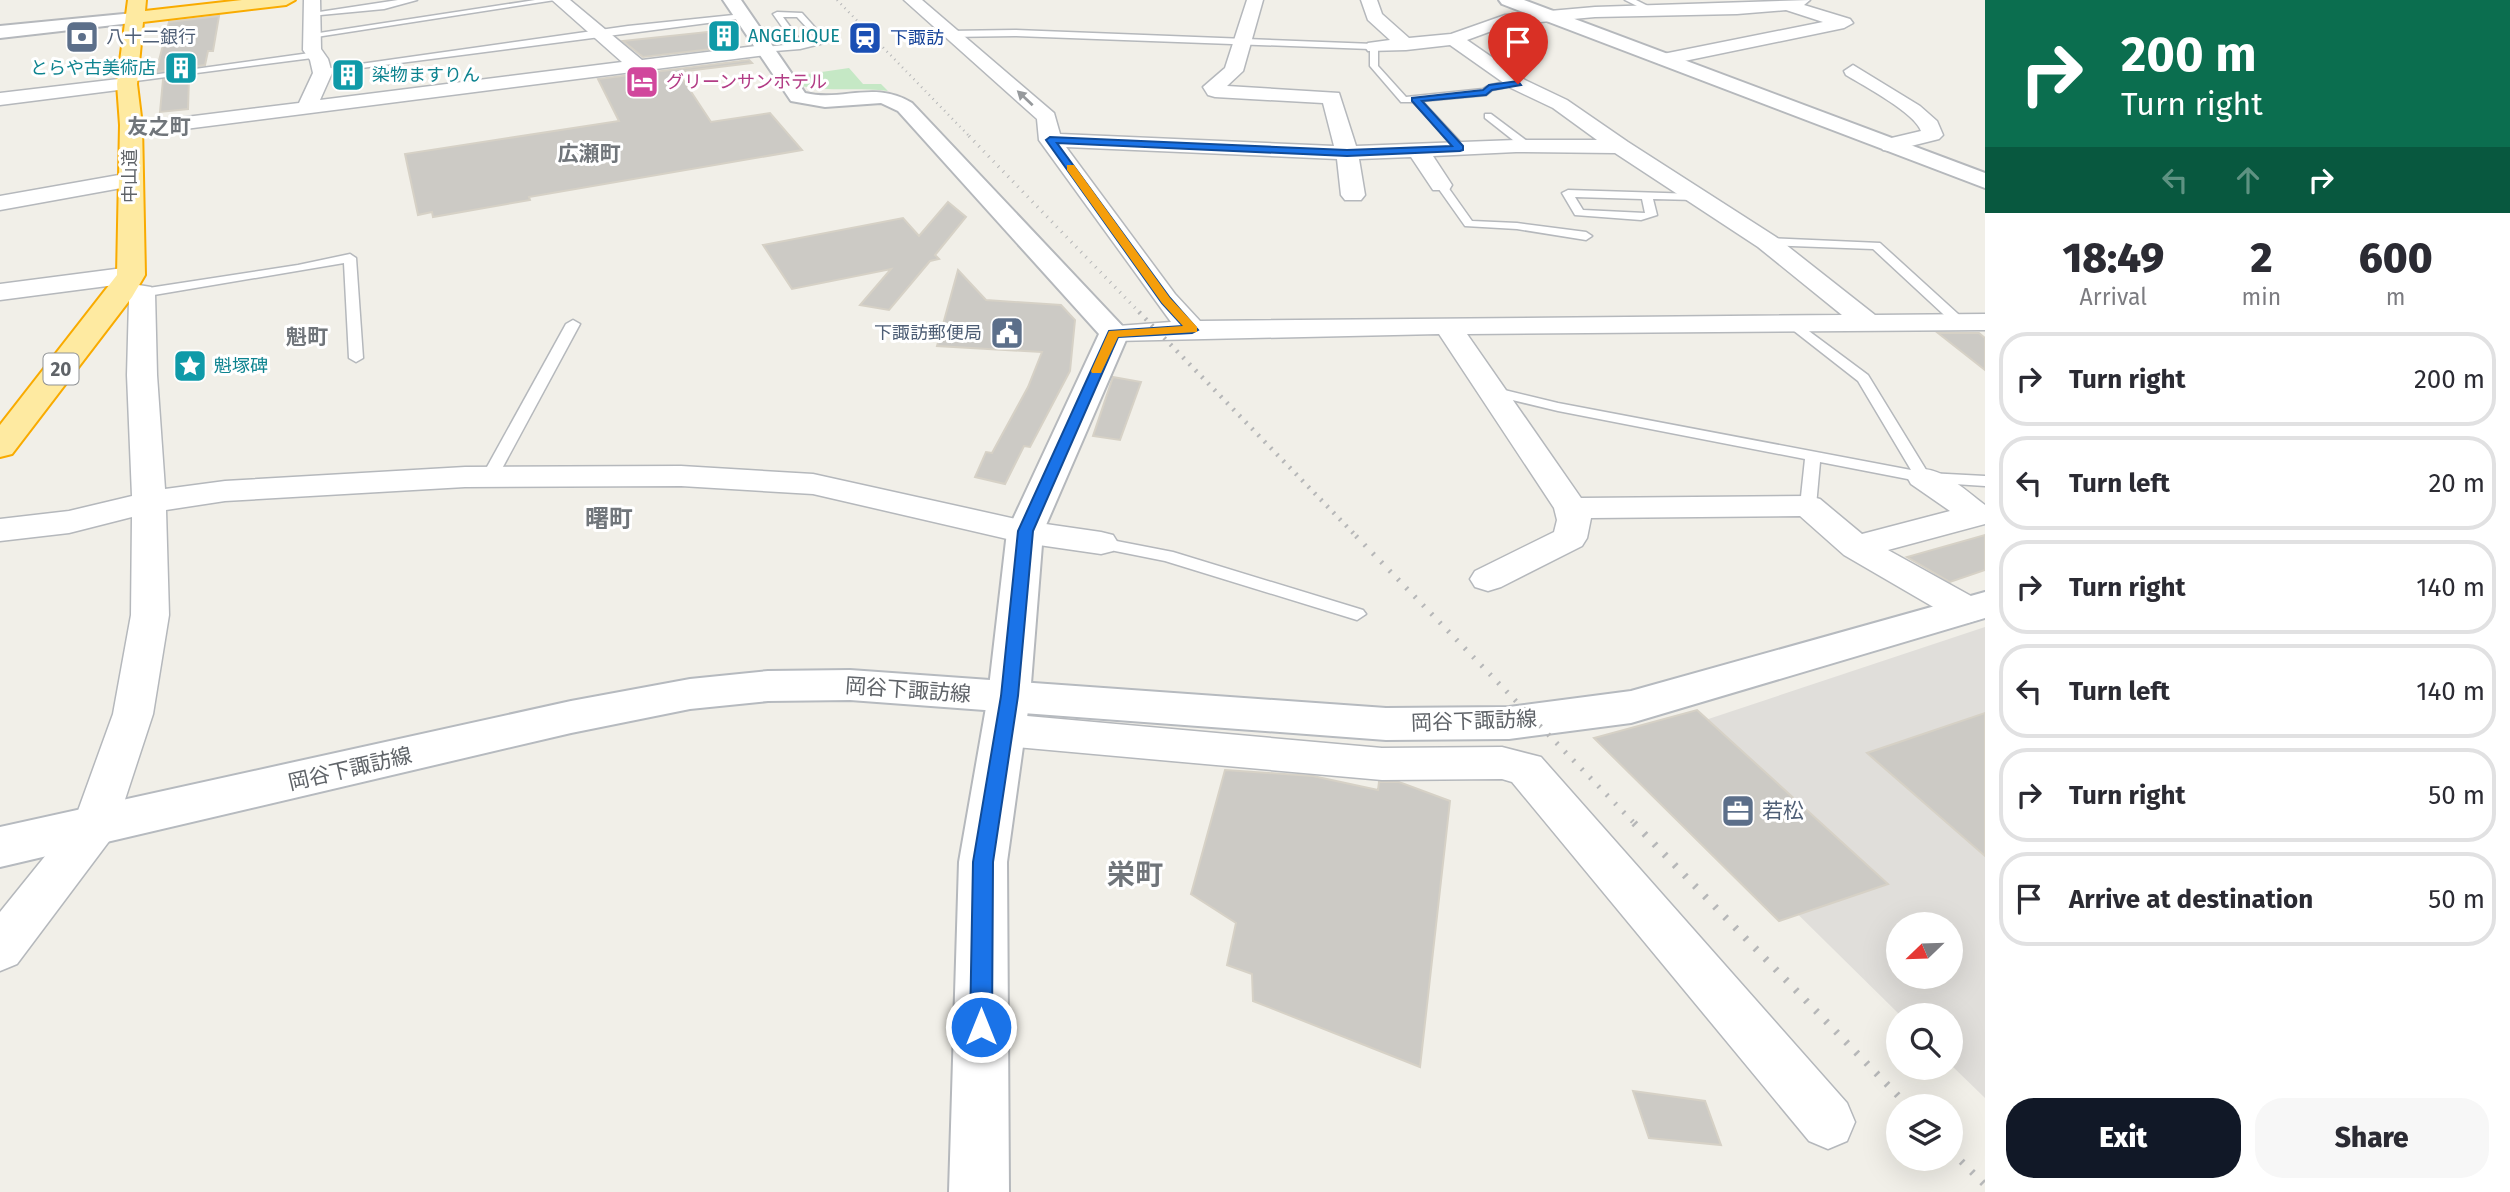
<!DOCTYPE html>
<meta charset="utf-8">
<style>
body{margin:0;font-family:"Fira Sans","Noto Sans JP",sans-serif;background:#f7f7f7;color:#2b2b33;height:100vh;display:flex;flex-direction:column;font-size:26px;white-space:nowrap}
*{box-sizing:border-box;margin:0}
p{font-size:23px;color:#7c7c81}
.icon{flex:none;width:38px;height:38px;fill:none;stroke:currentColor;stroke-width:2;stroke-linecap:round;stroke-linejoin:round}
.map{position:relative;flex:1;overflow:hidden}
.panel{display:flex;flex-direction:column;background:#fff;width:525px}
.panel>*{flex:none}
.guide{background:#0b6e4f;color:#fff;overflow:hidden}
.needle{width:46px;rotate:247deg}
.buttons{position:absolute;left:1886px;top:912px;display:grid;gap:14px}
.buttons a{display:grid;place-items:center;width:77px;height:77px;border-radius:50%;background:#fff;box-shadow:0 7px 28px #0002;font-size:35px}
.pin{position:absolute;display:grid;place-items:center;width:60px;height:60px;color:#fff;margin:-72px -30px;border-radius:50% 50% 50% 0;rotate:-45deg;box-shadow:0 0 7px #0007}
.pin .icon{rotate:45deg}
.me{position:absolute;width:77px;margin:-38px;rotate:0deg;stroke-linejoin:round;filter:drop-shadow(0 0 5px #0008)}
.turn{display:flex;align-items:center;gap:24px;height:147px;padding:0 21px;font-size:32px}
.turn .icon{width:91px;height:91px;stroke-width:2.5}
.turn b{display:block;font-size:49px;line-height:60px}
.lanes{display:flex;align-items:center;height:66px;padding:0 21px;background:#0003;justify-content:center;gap:35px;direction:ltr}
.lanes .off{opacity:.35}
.eta{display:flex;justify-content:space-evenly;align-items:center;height:119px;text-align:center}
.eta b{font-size:42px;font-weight:800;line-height:49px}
.action{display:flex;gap:14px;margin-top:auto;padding:14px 21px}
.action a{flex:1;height:80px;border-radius:28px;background:#111827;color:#fff;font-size:28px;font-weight:800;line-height:80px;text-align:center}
.action a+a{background:#f7f7f7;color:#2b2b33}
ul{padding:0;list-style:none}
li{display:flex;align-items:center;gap:21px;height:94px;margin:0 14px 10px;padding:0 7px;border:4px solid #e1e1e2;border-radius:28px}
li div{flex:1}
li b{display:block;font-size:26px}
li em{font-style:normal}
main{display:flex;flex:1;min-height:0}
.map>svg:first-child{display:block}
.industrial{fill:#e0deda;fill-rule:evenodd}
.green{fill:#c5e8c5}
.building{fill:#cccac5;stroke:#d6d1c6;stroke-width:2}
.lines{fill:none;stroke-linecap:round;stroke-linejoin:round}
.service-casing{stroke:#b5b8bc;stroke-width:3}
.minor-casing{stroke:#b5b8bc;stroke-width:3}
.tertiary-casing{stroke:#b5b8bc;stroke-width:4}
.secondary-casing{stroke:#b6babf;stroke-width:4}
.trunk-casing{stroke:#f9ab00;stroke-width:4}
.service{fill:#fff;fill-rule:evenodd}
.minor{fill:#fff;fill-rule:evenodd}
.tertiary{fill:#fff;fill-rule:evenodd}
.secondary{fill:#fff;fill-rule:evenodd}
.trunk{fill:#feeaa1;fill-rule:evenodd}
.rail-far4{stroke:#b6b7b8;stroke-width:2.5;stroke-dasharray:1 4.5;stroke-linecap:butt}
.rail-far3{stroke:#b6b7b8;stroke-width:3.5;stroke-dasharray:1 6;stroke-linecap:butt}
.rail-far2{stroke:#b6b7b8;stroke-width:4.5;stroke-dasharray:2 7;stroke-linecap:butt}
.rail-far1{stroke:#b6b7b8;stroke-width:5;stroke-dasharray:2 10;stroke-linecap:butt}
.rail{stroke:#b6b7b8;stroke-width:7;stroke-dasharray:2.5 12;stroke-linecap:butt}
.oneway{fill:#979a9d}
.route{fill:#1a73e8;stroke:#114b97;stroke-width:2}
.slow{fill:#f59e0b}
.labels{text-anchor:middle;stroke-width:6;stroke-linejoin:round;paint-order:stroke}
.far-culture-label{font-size:18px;fill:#0d838f;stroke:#fff;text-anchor:start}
.far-service-label{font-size:18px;fill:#4e5e75;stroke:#fff;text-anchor:start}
.far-transit-label{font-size:18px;fill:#164399;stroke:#fff;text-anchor:start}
.far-hotel-label{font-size:18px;fill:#b23c85;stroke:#fff;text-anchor:start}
.far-street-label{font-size:18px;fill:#5f6368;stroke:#fff}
.shield{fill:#fff;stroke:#8f9295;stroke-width:2}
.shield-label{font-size:19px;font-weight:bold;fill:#5f6368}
.far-quarter-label{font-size:21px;font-weight:bold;fill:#70757a;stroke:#fff}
.street-label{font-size:21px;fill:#5f6368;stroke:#fff}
.service-label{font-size:21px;fill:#4e5e75;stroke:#fff;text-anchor:start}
.quarter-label{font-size:24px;font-weight:bold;fill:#70757a;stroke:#fff}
.near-quarter-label{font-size:28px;font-weight:bold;fill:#70757a;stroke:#fff}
</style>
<main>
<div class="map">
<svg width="1985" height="1192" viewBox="0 0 1985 1192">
<rect width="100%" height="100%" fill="#f1efe8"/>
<!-- industrial -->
<path class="industrial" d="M1985 627V1098L1951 1065V1015H1900L1627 746ZM1899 924H1951V976H1899Z"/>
<!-- green -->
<path class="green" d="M849 68 863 84H881L888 91C858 87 830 92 801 86L794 76Z"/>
<!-- building -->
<g class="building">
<path d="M219 16 213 51H208L205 65 156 72 169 22Z"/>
<path d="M726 30 738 46 643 57 623 41Z"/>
<path d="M749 60 752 63 678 72 711 122 770 113 802 150 529 197 530 200 433 217 432 212 418 215 405 154 619 121 598 79Z"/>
<path d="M189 77 188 109 160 112 163 80Z"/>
<path d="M948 202 966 217 935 255 939 259 930 261 889 310 860 305 891 269 792 289 763 245 903 218 919 236Z"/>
<path d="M958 270 986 300 1061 305 1075 320 1070 371 1030 447 1024 446 1005 484 975 477 986 452 992 453 1028 387 1042 352 937 346Z"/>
<path d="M1938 333H1979L1985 338V370Z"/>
<path d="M1113 377 1141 382 1120 440 1093 436Z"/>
<path d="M1985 535V570L1950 582 1907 557Z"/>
<path d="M1697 710 1888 884 1779 921 1594 738Z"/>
<path d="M1985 713V856L1867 753Z"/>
<path d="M1225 770 1313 776 1378 790 1379 782H1399L1450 801 1420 1067 1253 1001 1252 974 1227 965 1236 923 1191 894Z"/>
<path d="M1633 1091 1705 1101 1721 1145 1649 1138Z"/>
</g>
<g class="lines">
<defs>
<g id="service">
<path d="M398 0H417L384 9 310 16 306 14Z"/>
<path d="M535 0H555L310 38 306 35Z"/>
<path d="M1625 0H1636L1658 11 1651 13Z"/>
<path d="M777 12 802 13 828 42 800 49 762 52 765 47 794 44 773 14ZM783 17H797L818 40 802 43Z"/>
<path d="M743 14 746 18 323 73 318 70 628 26Z"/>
<path d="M1015 30 1374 44 1378 47V66L1406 97 1483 89C1491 83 1514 79 1523 84L1492 90 1486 95 1422 101 1464 146V150L1460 151 1413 102H1401L1370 66V49L1015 36 948 37 944 34 948 31Z"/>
<path d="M317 52 320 53V57L128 82 123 79Z"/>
<path d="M1485 114H1491L1531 144V148H1523L1485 118Z"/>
<path d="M1437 183H1445L1472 221 1517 223 1586 232 1592 236 1586 240 1517 229 1465 226 1436 185Z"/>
<path d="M1568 190 1696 194 1702 197 1696 200 1653 199 1657 215 1641 220 1575 215 1562 193ZM1575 197 1642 199 1645 213 1583 210Z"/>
<path d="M1767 238 1880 243 1968 323 1961 327 1956 326 1873 249 1763 245 1761 242Z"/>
<path d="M350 254 356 258 363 358 356 362 349 358 344 263 142 297 136 293 142 289 298 265Z"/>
<path d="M573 320 580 324 498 476 496 479H484L482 476 566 324Z"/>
<path d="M1794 320 1868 375 1928 473 1985 476V486L1923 482 1820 462 1816 506 1808 511 1800 506 1805 459 1558 411 1487 394 1485 391 1492 387 1558 403 1911 470 1858 381 1789 327 1787 324Z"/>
<path d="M1101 538 1173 552 1363 610 1366 614 1357 620 1165 561 1095 547 1093 543 1095 539Z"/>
</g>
<g id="minor">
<path d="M304 0H320L321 49 328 59 332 73 320 100 622 62 552 0H570L642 60 765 45 774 50 765 55 130 136 123 134 120 130 123 126 130 124 299 103 313 73 310 60 303 50Z"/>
<path d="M904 0H922L1054 113 1060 134 1334 146 1323 103 1215 97 1208 95 1203 87 1225 68 1247 0H1263L1243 71 1227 86 1339 93 1356 146 1516 140H1597L1553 108 1511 88 1450 45 1406 50 1368 51 1365 47 1368 43 1390 40 1368 20 1361 0H1377L1382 14 1409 38 1451 34 1505 15 1595 7 1810 0 1804 5 1850 19 1853 23 1844 28 1665 65 1658 63 1656 59 1658 55 1823 22 1786 10 1737 14 1595 17 1508 25 1467 40 1525 80 1567 100 1628 142 1776 237 1875 315 1985 314V330L1467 334 1581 498 1808 496 1820 499 1862 534 1950 511 1911 484 1907 477 1911 470C1939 463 1964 490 1985 505V524L1888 550 1980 601 1985 611 1980 619 1967 623 1954 619 1844 555 1800 516 1591 518 1587 538 1582 546 1501 587 1488 591 1475 587 1470 579 1475 571 1554 532 1557 520 1554 508 1439 334 1114 341 1104 339 1100 333 1104 327 1171 322 1039 140 1037 119ZM1066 147 1337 159 1341 195 1345 200H1361L1365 195 1359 159 1411 157 1433 190H1449L1452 185 1433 156 1516 152 1615 153 1758 247 1842 315 1200 321 1175 294Z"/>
<path d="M1853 65 1920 106 1937 121 1943 135 1939 139 1891 151 1883 150 1880 145 1883 140 1921 131C1915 113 1864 86 1846 75L1844 71Z"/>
<path d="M127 78 134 80 137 84 134 88 0 105V93Z"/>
<path d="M130 173 138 175 141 180 138 185 0 210V196Z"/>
<path d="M131 267 140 270 144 275 140 280 126 283 151 287 155 293 157 375 165 489 225 481 465 467 681 466 813 474 1025 521 1101 532 1113 535 1118 543 1113 551 1101 554 1025 543 813 494 681 486 465 487 225 501 166 510 169 615 153 714 116 827 110 840 17 964 0 971V912L75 819 113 714 131 615 132 517 69 533 0 541V519L69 511 132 496 127 375 129 300 113 297 109 291 115 285 0 300V284Z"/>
<path d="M1005 714 1382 748 1502 747 1541 757 1847 1103 1855 1122 1847 1141 1828 1149 1809 1141 1512 782 1502 779 1382 780 1005 746 990 741 984 730 990 719Z"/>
</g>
<g id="tertiary">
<path d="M723 0H741L805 93C843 102 874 80 912 103L1129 333 1043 532 1030 696 1007 862 1009 1192H949L959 862 988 696 1007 532 1099 334 898 111 881 103 825 107 791 101Z"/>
<path d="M1499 0H1524L1985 173V188L1502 4Z"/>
<path d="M134 13 143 18 140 22 0 38V26Z"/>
</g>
<path id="secondary" d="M1985 592V618L1631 723 1509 739 1386 740 850 700 768 701 690 709 571 733 0 867V827L571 701 690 679 768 671 850 670 1386 708 1509 707 1631 691Z"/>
<path id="trunk" d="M128 0H146L145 11 242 0H295L286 5 143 22 137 84 142 125 145 275 132 297 12 454 0 457V425L117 275 120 125 117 84Z"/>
</defs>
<!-- service casing -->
<use href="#service" class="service-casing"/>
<!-- minor casing -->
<use href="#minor" class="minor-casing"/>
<!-- tertiary casing -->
<use href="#tertiary" class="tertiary-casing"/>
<!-- secondary casing -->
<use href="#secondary" class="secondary-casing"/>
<!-- trunk casing -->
<use href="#trunk" class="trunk-casing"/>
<!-- service -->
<use href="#service" class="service"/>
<!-- minor -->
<use href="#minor" class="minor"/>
<!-- tertiary -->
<use href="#tertiary" class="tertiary"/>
<!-- secondary -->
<use href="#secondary" class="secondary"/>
<!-- trunk -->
<use href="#trunk" class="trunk"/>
<!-- rail-far4 -->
<path class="rail-far4" d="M837 0 971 138"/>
<!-- rail-far3 -->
<path class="rail-far3" d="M969 136 1140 313"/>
<!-- rail-far2 -->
<path class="rail-far2" d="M1139 312 1358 538"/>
<!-- rail-far1 -->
<path class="rail-far1" d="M1356 536 1636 825"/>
<!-- rail -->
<g class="rail">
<path d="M1634 823 1908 1106"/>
<path d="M1951 1151 1985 1185"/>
</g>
</g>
<!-- one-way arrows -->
<defs><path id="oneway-solid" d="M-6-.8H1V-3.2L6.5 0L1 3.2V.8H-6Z" transform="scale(1.75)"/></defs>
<use class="oneway" href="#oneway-solid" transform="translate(1025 98) rotate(-137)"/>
<!-- route -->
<path class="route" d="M1518 81 1521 85 1492 90 1486 95 1422 101 1463 146V150L1460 151 1347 156 1057 143 1170 298 1198 330 1192 333 1118 337 1033 531 1018 696 993 862 992 1027 989 1035 981 1038 973 1035 970 1027 973 862 1001 696 1018 531 1109 331 1183 326 1162 303 1046 140 1050 137 1347 150 1452 146 1412 101V98L1483 90 1489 85Z"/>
<!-- slow -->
<path class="slow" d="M1067 165H1074L1170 298 1197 327V332L1118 337 1101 373H1092L1091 371 1109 331 1183 326 1162 303 1067 170Z"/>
<!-- icons -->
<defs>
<symbol id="building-square" viewBox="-11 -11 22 22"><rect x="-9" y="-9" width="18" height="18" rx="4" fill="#0f9aa8" stroke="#fff"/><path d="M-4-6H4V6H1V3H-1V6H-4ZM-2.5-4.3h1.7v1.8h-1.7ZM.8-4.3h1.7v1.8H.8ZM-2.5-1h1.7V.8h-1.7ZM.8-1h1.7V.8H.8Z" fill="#fff"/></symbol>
<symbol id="bank-square" viewBox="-11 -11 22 22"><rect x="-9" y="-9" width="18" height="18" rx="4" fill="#5c6f8a" stroke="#fff"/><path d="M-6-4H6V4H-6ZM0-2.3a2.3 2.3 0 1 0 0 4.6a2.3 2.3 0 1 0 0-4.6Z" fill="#fff"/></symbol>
<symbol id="station-square" viewBox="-11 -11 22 22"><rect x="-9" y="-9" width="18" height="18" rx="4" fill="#1a4fb4" stroke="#fff"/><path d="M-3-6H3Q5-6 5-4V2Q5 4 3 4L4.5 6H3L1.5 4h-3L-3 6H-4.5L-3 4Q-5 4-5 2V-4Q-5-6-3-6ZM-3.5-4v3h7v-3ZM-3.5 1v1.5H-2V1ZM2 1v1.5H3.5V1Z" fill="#fff"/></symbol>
<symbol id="hotel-square" viewBox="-11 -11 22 22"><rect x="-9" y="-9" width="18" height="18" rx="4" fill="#d1479c" stroke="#fff"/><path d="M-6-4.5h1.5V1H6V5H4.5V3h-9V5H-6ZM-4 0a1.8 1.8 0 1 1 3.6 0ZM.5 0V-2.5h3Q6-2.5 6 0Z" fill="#fff"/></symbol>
<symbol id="civic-square" viewBox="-11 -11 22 22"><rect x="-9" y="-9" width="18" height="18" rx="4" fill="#5c6f8a" stroke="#fff"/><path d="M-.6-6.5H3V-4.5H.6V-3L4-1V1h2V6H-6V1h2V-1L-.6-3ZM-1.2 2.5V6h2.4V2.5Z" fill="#fff"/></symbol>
<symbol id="sight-square" viewBox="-11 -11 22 22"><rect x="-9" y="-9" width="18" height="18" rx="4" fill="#0f9aa8" stroke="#fff"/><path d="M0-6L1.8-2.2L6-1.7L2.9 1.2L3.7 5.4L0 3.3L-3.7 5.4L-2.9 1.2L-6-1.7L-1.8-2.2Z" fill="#fff"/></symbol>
<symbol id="office-square" viewBox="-11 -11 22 22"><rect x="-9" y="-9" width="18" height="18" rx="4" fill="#5c6f8a" stroke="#fff"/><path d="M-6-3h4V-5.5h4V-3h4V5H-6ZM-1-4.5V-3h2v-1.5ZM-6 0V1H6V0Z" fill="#fff"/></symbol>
</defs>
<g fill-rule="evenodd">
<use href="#building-square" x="705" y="17" width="38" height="38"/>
<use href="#bank-square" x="63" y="18" width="38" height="38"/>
<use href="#station-square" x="846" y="19" width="38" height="38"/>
<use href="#building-square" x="162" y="49" width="38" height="38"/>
<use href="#building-square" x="329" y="56" width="38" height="38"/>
<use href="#hotel-square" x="623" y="63" width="38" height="38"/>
<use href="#civic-square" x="988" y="314" width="38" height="38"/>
<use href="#sight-square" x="171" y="347" width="38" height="38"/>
<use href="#office-square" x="1719" y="792" width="38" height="38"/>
</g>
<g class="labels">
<!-- far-culture labels -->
<g class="far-culture-label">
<text x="748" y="42">ANGELIQUE</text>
<text x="156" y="74" text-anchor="end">とらや古美術店</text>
<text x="372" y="81">染物ますりん</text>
<text x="214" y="372">魁塚碑</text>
</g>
<!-- far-service labels -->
<g class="far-service-label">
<text x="106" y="43">八十二銀行</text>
<text x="982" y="339" text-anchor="end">下諏訪郵便局</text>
</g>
<!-- far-transit labels -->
<g class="far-transit-label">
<text x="890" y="44">下諏訪</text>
</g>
<!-- far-hotel labels -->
<g class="far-hotel-label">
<text x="666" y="88">グリーンサンホテル</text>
</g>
<!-- far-street labels -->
<g class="far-street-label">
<text transform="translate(130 176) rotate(-90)" y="6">中山道</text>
</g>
<!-- shield labels -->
<rect class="shield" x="43.5" y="353.5" width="35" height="31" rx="5"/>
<g class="shield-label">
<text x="61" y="376">20</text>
</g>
<!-- far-quarter labels -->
<g class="far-quarter-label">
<text x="159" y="134">友之町</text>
<text x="589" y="161">広瀬町</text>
<text x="307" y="344">魁町</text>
</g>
<!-- street labels -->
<g class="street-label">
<text transform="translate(908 690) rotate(4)" y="7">岡谷下諏訪線</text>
<text transform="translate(1474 721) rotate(-2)" y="7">岡谷下諏訪線</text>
<text transform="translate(350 769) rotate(-13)" y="7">岡谷下諏訪線</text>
</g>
<!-- service labels -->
<g class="service-label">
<text x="1762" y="818">若松</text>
</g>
<!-- quarter labels -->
<g class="quarter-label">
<text x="609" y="527">曙町</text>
</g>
<!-- near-quarter labels -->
<g class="near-quarter-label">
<text x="1135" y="884">栄町</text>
</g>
</g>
</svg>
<div class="buttons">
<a><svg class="needle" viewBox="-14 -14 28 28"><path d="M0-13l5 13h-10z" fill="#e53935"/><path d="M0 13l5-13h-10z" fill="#7c7c81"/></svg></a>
<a><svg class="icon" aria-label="search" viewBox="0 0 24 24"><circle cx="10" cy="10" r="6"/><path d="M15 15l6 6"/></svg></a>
<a><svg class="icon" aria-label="layers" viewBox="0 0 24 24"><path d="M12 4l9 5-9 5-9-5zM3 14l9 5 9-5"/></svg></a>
</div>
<div class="pin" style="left:1518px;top:84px;background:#d93025"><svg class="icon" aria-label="arrive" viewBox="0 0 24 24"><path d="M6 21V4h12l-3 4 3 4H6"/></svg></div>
<svg class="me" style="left:981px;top:1027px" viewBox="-20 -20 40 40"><circle r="17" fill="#1a73e8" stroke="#fff" stroke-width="3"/><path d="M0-11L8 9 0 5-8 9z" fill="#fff"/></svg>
</div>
<section class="panel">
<div class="guide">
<div class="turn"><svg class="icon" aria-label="right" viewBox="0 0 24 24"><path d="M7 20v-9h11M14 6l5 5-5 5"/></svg><div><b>200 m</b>Turn right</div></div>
<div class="lanes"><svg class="icon off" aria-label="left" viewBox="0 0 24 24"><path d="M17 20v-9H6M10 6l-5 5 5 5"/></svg><svg class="icon off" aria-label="ahead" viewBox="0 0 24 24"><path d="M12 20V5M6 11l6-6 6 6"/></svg><svg class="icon" aria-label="right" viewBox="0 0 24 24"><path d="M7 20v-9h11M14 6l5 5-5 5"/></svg></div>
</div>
<div class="eta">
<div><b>18:49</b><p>Arrival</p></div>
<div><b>2</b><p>min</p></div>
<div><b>600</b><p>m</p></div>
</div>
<ul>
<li><svg class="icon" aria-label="right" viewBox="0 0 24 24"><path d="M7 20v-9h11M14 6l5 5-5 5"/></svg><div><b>Turn right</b></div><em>200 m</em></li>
<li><svg class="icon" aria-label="left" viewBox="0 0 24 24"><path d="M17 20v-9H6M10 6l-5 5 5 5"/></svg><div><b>Turn left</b></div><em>20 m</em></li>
<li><svg class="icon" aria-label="right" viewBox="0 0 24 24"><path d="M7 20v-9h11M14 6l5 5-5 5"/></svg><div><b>Turn right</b></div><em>140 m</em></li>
<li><svg class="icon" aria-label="left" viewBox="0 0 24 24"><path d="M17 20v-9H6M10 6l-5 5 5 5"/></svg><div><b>Turn left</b></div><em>140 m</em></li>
<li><svg class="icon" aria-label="right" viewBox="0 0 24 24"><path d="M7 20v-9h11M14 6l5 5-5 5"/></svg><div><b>Turn right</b></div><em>50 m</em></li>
<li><svg class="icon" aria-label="arrive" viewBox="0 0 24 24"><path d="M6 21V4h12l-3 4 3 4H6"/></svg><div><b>Arrive at destination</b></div><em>50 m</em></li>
</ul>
<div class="action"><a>Exit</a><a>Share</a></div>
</section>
</main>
